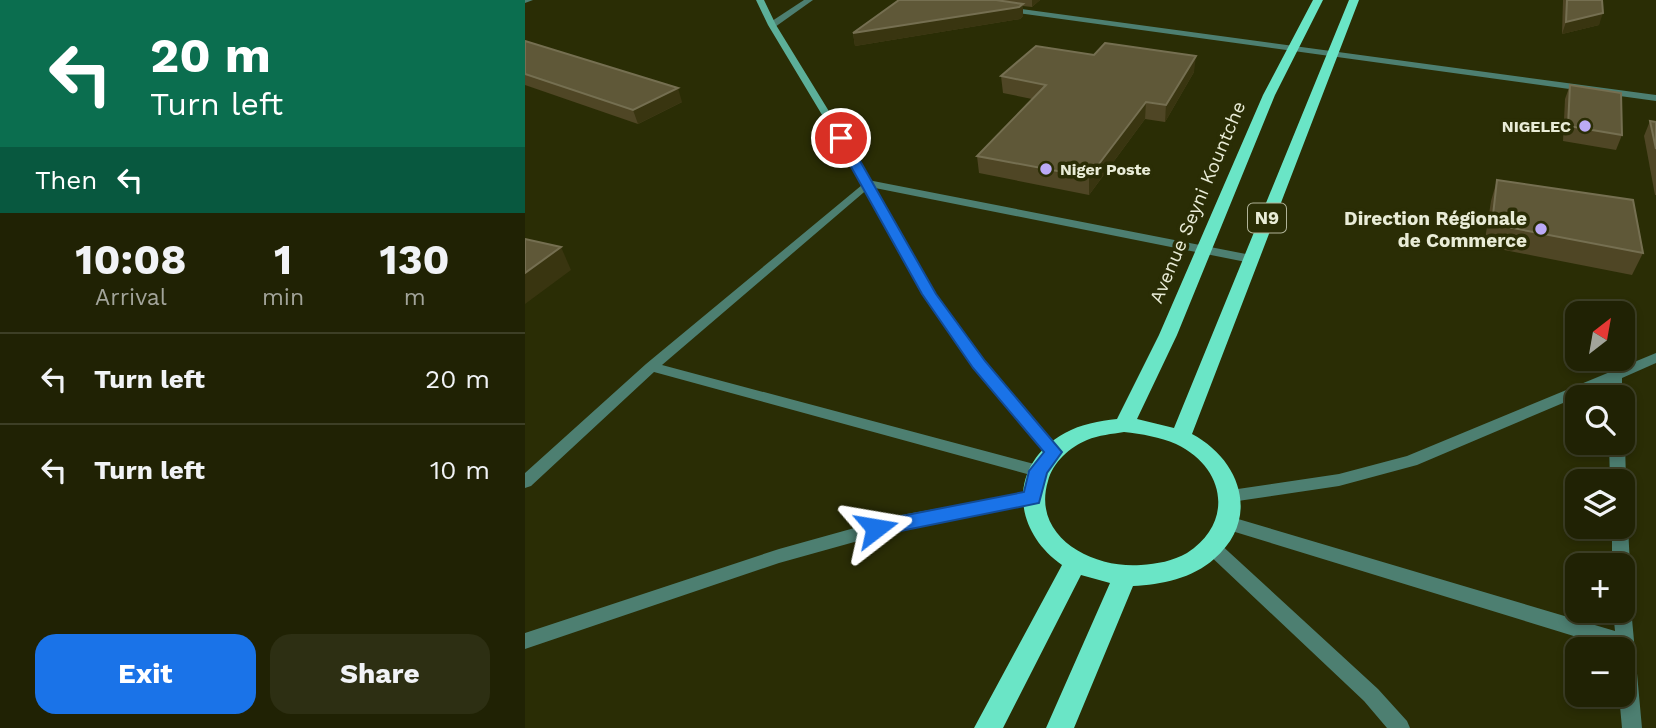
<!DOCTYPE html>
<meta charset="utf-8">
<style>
body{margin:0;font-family:"Work Sans",sans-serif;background:#2d2f13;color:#f1f3f6;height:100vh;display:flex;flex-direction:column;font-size:26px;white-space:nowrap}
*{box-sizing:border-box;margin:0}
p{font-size:23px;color:#a2a49a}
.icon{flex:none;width:38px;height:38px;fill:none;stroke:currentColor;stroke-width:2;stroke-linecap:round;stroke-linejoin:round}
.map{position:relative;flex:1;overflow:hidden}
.side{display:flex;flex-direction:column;background:#202204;width:525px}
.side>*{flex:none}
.hud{background:#0b6e4f;color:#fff;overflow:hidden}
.needle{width:46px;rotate:31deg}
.buttons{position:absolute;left:1040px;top:301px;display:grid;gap:14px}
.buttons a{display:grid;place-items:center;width:70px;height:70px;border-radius:14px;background:#202204;box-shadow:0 4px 10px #0003,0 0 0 2px #3d3f26;font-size:35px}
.pin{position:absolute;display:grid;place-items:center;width:60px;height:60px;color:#fff;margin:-30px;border:4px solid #fff;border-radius:50%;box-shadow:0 2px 7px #0007}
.me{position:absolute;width:77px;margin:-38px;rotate:76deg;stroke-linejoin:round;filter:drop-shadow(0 0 5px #0008)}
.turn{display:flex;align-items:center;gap:24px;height:147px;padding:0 35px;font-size:32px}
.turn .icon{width:91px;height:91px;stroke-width:2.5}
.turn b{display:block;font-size:49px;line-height:60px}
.then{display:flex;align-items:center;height:66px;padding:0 35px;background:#0003;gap:14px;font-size:26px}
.eta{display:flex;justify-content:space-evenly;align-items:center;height:119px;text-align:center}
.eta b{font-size:42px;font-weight:700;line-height:49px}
.button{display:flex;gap:14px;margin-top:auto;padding:14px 35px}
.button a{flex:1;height:80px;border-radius:21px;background:#1a73e8;color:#fff;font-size:28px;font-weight:700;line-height:80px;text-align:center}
.button a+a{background:#2d2f13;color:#f1f3f6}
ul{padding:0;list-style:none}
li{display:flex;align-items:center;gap:21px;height:91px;padding:0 35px;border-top:2px solid #3d3f26}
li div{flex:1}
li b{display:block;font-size:26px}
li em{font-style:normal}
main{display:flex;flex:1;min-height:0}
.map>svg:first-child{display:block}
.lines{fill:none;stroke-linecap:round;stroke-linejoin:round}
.minor{fill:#4d7f71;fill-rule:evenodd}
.tertiary{fill:#4d7f71;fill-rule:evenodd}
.secondary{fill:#5caf99;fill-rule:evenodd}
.trunk{fill:#6ae5c6;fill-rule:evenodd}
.wall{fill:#4f4625}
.shaded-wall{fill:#393510}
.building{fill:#5f5838;stroke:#756f51;stroke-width:2}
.route{fill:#1a73e8;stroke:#114b97;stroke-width:2}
.poi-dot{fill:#bbaaf6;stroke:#2a2d05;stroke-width:2.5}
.labels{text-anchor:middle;stroke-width:7;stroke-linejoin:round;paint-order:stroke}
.far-poi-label{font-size:16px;font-weight:bold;fill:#e9ecd7;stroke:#2a2d05;text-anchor:end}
.shield{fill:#2a2d05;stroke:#b0b398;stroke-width:2}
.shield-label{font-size:18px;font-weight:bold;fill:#e9ecd7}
.street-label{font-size:19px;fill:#e9ecd7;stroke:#2a2d05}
.poi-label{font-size:19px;font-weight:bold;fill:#e9ecd7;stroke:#2a2d05;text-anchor:end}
</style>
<main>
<section class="side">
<div class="hud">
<div class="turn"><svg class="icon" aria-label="left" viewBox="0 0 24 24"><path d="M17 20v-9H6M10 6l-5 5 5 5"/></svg><div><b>20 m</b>Turn left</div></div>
<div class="then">Then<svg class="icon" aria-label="left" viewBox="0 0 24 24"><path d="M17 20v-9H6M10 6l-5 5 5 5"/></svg></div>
</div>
<div class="eta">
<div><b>10:08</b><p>Arrival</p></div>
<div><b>1</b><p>min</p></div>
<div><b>130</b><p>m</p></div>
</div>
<ul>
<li><svg class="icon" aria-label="left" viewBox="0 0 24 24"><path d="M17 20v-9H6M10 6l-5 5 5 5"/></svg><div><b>Turn left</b></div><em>20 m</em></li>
<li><svg class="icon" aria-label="left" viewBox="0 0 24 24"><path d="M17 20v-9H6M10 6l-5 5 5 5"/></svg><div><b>Turn left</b></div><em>10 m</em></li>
</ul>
<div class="button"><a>Exit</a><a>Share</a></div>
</section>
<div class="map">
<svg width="1131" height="728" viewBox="0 0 1131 728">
<rect width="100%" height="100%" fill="#2a2d05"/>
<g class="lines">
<!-- minor -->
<g class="minor">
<path d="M0 0H8L0 3Z"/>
<path d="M279 0H288L250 27H244V23Z"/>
<path d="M481 7 1131 95V101L478 11V7Z"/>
<path d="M343 180 726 255 732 259 726 263 345 187 137 365 513 465 519 467 521 471 519 475 513 477 129 372 6 486 0 488V473L121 364Z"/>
<path d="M1131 353V363L1097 378V397H1083V384L892 465 814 486 706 502 700 500 698 496 700 492 706 490 814 474 882 456Z"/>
<path d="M1097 439 1100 443 1101 481 1097 486V481H1085L1084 443H1097Z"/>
<path d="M703 516 1090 631 1088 611H1097V600L1103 603 1106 608 1117 728H1097L1094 695H1097V649H1091L697 528 695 523 697 518Z"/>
<path d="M1097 521 1103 527 1105 565 1102 570 1097 572V565H1087V527H1097Z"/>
<path d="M687 540 693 542 853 689 882 721 885 728H862L839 701 681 552 678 547 681 542Z"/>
</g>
<!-- tertiary -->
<path class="tertiary" d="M507 492 513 494 515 498 513 502 376 529 254 563 0 649V633L254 549 376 515Z"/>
<!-- secondary -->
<path class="secondary" d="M231 0H239L251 25 348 183 411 294 459 361 534 448 537 452 534 456H524L449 367 399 294 338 183 243 25Z"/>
<!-- trunk -->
<path class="trunk" d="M788 0H798L750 95 652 335 612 419 649 428 824 0H834L667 434C716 460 736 519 689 559 668 578 636 585 608 586L549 728H521L585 583 556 575 478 728H449L537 565C487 530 482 465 540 433 556 424 574 421 592 419L634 335 738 95ZM599 432C617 434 635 437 651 444 700 467 710 522 662 553 648 561 632 564 616 565 568 569 506 537 523 481 528 462 545 447 562 440 574 435 587 434 599 432Z"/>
</g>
<!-- wall -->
<g class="wall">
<path d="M374 0H515L507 7 498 6V16L495 19 330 46 328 33Z"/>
<path d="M1038 0H1077L1074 25 1037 34Z"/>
<path d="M0 41 157 102 113 124 0 85Z"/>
<path d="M669 72 640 122 620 119 564 195 454 173 452 156 507 99 478 93 476 76Z"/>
<path d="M1045 85 1097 135 1091 150 1038 141 1040 99Z"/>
<path d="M1125 121 1131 122V195H1130L1119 136Z"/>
<path d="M972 180 1118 253 1107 275 959 246 966 201Z"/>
</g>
<!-- shaded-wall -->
<g class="shaded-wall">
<path d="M507 0H515L507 7Z"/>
<path d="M498 4V16L495 19 330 46 328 33Z"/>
<path d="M1078 13 1074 25 1037 34 1041 22Z"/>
<path d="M671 56 669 72 640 122 641 105Z"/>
<path d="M153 88 157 102 113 124 108 110Z"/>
<path d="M621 102 620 119 564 195V177Z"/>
<path d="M36 247 46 270 0 304V273Z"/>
</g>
<!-- building -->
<g class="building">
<path d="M374 0H471L498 4 494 7 328 33Z"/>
<path d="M1042 0H1077L1078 13 1041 22Z"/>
<path d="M0 41 153 88 108 110 0 74Z"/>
<path d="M580 43 671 56 641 105 621 102 564 177 452 156 521 85 476 76 511 46 569 55Z"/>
<path d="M1045 85 1096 93 1097 135 1043 126Z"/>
<path d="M1125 121 1131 122V149Z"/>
<path d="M972 180 1108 200 1118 253 967 224Z"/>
<path d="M0 239 36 247 0 273Z"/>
</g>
<!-- route -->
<path class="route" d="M316 134 322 138 411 294 460 361 537 452 522 473 514 503 351 536 344 534 342 528 344 523 351 521 499 492 504 471 519 452 448 368 397 294 310 138Z"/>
<!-- markers -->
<g class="poi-dot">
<circle cx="1060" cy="126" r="7"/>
<circle cx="521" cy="169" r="7"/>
<circle cx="1016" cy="229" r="7"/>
</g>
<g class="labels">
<!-- far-poi labels -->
<g class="far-poi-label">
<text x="1046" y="132">NIGELEC</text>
<text x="535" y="175" text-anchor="start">Niger Poste</text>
</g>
<!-- shield labels -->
<rect class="shield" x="723" y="203.5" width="38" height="29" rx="5"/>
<g class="shield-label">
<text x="742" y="224">N9</text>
</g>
<!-- street labels -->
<g class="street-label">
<text transform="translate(672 202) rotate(-67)" y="7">Avenue Seyni Kountche</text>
</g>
<!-- poi labels -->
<g class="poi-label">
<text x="1002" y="225">Direction Régionale<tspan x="1002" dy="22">de Commerce</tspan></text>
</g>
</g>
</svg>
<div class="buttons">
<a><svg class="needle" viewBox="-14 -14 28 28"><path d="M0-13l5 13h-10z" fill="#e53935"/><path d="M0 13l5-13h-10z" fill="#a2a49a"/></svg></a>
<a><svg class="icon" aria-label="search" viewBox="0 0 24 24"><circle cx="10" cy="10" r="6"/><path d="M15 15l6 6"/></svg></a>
<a><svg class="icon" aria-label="layers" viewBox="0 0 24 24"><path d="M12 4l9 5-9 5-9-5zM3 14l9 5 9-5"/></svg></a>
<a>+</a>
<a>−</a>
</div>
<div class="pin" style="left:316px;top:138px;background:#d93025"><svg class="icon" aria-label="arrive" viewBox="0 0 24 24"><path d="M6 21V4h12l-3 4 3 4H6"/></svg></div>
<svg class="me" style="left:351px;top:528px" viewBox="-20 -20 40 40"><path d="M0-17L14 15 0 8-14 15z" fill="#1a73e8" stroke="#fff" stroke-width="4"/></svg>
</div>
</main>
